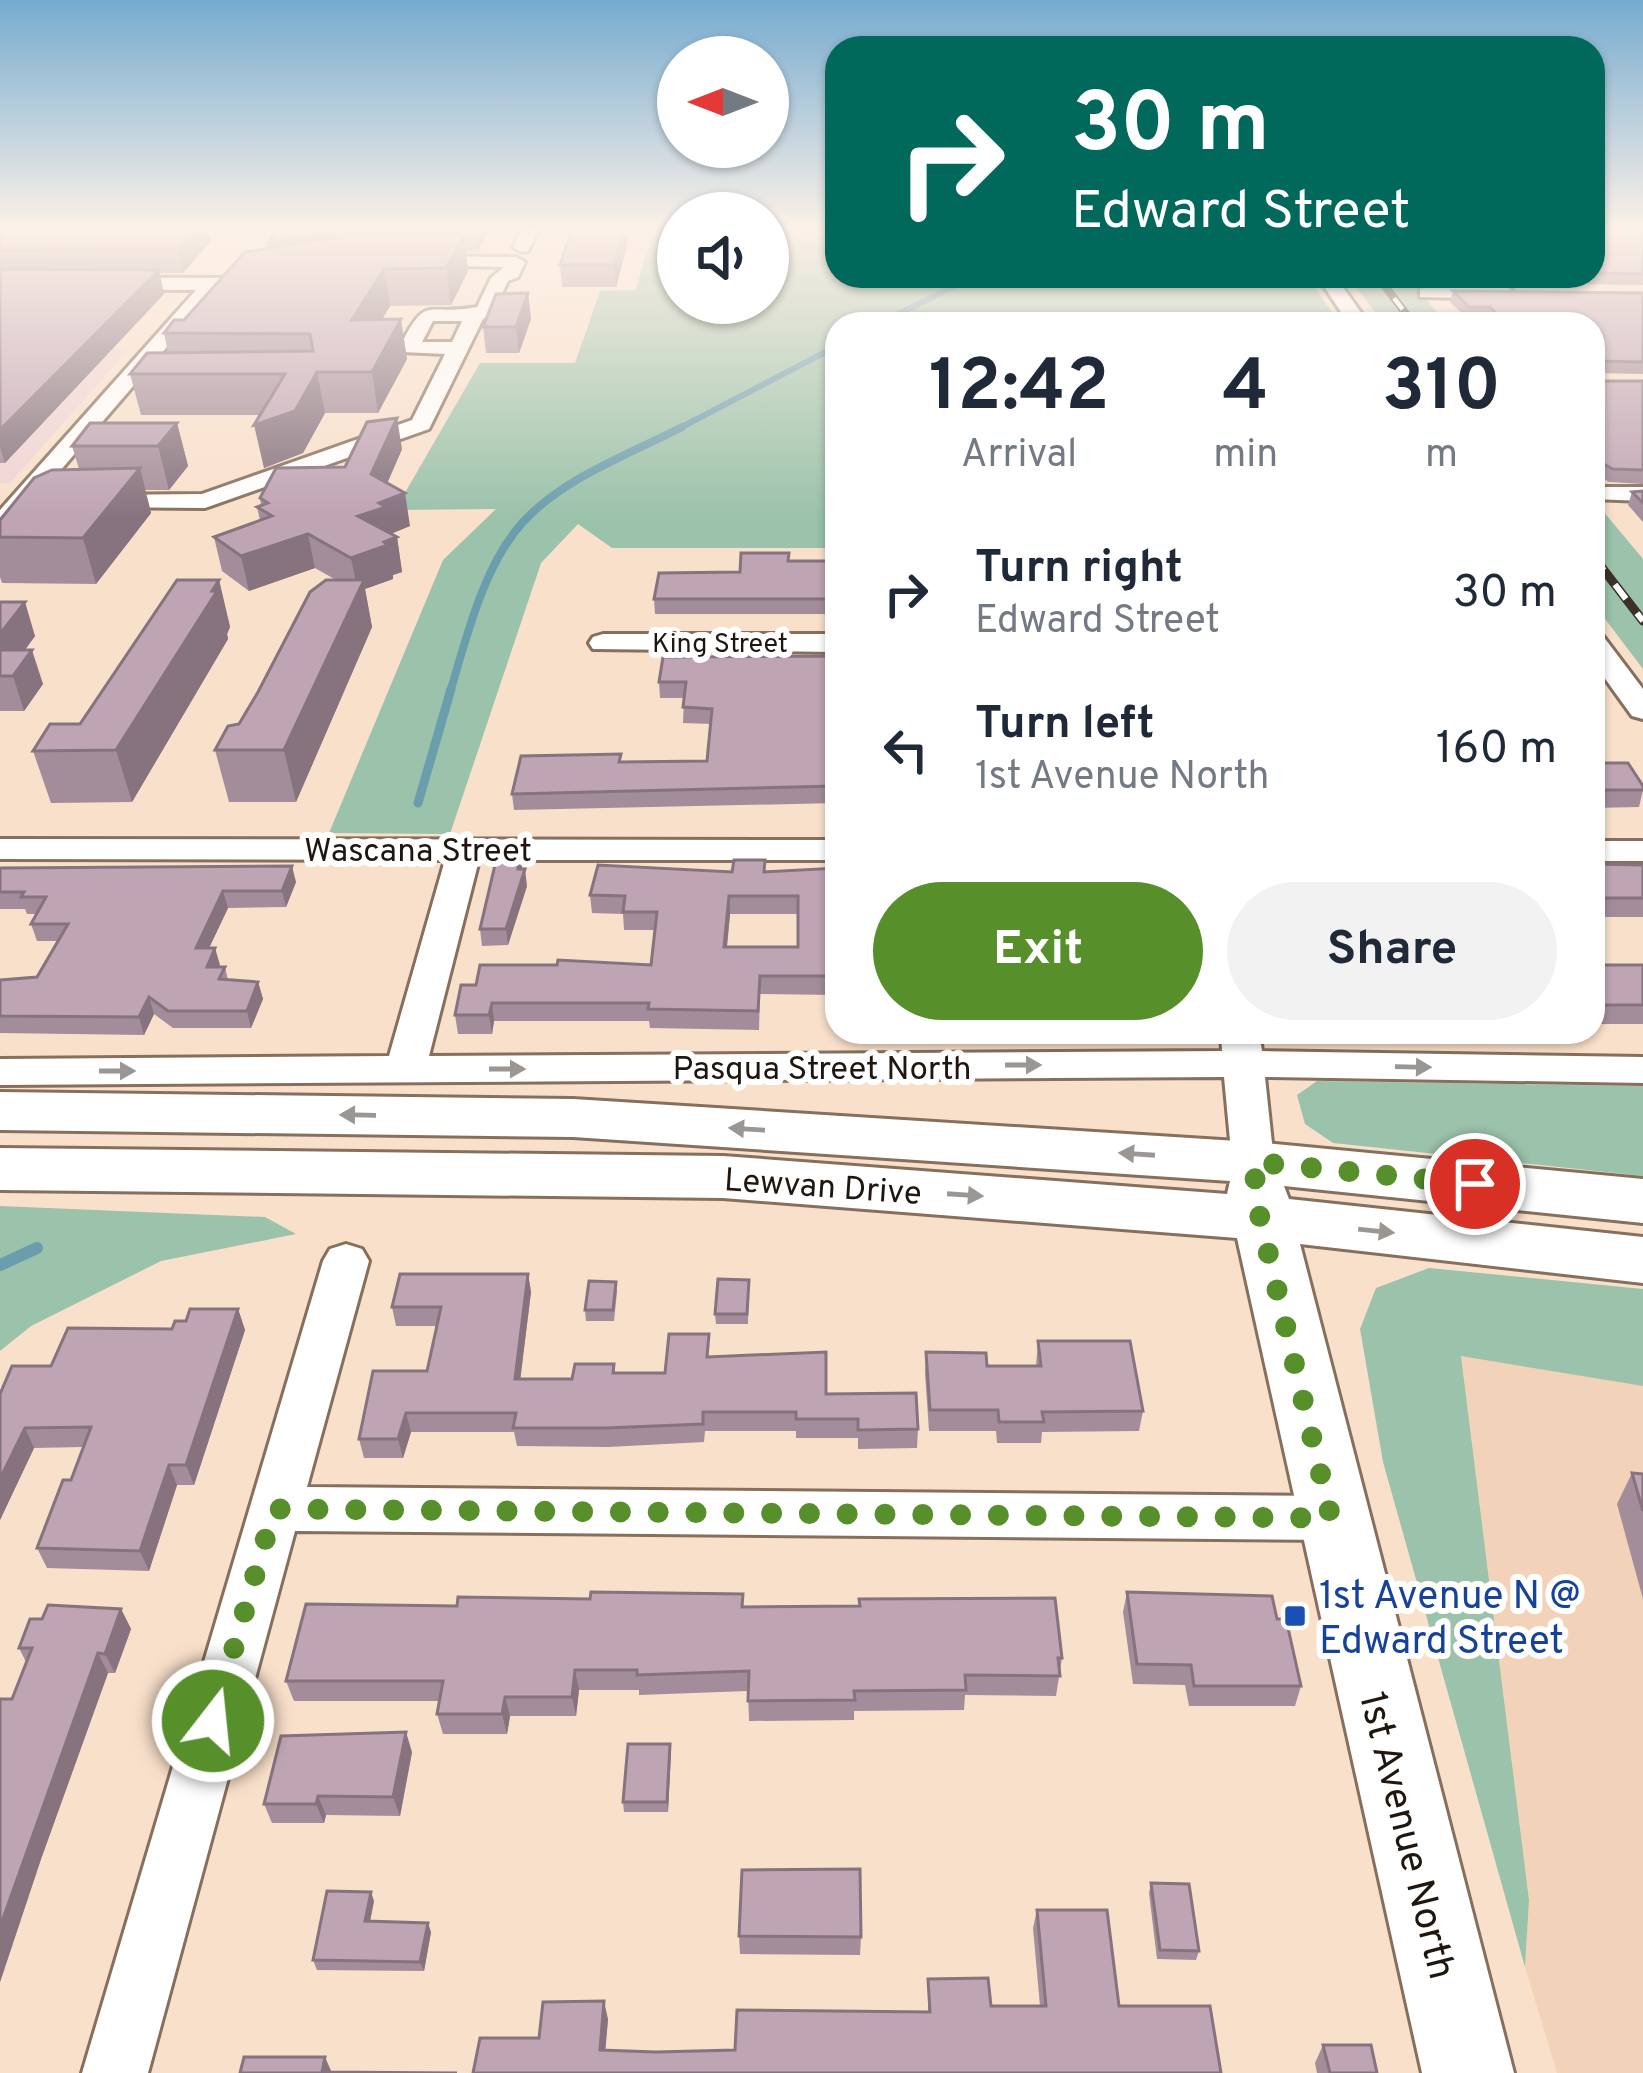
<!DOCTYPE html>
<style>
body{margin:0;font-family:Overpass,sans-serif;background:#f2f2f3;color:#1f2937;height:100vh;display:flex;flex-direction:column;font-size:45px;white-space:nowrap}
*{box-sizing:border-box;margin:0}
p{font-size:39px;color:#747a83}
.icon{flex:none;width:66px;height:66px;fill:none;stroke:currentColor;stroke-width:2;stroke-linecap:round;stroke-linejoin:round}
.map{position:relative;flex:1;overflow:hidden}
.side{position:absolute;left:825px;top:312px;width:780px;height:732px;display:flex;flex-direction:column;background:#fff;border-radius:36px;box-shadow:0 3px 9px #0004}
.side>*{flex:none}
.hud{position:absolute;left:825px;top:36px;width:780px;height:252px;border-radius:36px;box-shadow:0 3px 9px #0004;background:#00695c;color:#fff;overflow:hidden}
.needle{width:78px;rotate:270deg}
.controls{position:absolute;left:657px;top:36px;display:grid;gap:24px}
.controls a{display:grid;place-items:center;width:132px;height:132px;border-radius:50%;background:#fff;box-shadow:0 3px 9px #0004;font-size:60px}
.pin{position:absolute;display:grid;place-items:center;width:102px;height:102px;color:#fff;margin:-51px;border:6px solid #fff;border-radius:50%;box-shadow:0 3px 12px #0007}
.me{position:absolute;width:132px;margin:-66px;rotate:16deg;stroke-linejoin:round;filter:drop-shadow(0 0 9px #0008)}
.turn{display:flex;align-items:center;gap:42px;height:252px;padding:0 48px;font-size:54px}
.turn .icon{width:156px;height:156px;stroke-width:2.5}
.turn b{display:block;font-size:84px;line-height:102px}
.eta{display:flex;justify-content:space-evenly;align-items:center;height:204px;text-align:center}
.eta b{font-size:72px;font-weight:700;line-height:84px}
.action{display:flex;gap:24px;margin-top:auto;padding:24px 48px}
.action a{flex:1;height:138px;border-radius:72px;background:#578f2b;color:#fff;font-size:48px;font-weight:700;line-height:138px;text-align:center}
.action a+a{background:#f2f2f3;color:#1f2937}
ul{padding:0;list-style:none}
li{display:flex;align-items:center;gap:36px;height:156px;padding:0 48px}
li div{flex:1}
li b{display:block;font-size:45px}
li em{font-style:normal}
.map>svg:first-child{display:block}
.commercial{fill:#efd4d4}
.built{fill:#f2d3b9}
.green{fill:#9bc2aa}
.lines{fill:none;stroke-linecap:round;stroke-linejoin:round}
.stream-far3{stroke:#6b9ead;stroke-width:6}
.stream-far2{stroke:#6b9ead;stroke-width:8}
.stream-far1{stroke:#6b9ead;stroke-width:9}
.stream{stroke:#6b9ead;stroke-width:12}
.street-casing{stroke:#866f5d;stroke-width:6}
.secondary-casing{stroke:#866f5d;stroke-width:6}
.street{fill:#fff;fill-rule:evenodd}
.secondary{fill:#fff;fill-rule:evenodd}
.rail-far1-casing{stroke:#3b3128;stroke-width:8}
.rail-casing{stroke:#3b3128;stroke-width:9}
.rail-far1{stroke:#fff;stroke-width:4.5;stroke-dasharray:14;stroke-linecap:butt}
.rail{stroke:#fff;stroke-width:6;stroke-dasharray:18;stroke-linecap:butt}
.wall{fill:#a48d9b;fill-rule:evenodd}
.shaded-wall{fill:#86737e}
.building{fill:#bfa4b4;stroke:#86737e;stroke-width:3;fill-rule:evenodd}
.oneway{fill:#9a9693}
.route{stroke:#578f2b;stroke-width:21;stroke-dasharray:0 37.8}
.transit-dot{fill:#1a4fb4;stroke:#fff;stroke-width:4.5}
.labels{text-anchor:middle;stroke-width:12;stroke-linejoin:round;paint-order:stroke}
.far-street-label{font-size:27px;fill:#1e160f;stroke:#fff}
.street-label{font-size:33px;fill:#1e160f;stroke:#fff}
.near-transit-label{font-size:39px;fill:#164399;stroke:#fff;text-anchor:start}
.near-street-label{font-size:39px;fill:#1e160f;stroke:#fff}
</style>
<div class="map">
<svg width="1643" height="2073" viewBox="0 0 1643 2073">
<rect width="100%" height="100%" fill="#f9e0cb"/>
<!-- commercial -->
<path class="commercial" d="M0 349H129L10 483H0Z"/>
<!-- built -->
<path class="built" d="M1461 1355 1643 1386V2073H1557L1525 1967 1529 1900Z"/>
<!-- green -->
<g class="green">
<path d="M653 228H678V303H768V228H837V276H1307L1340 324H837V548H612L578 524 541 563 450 834 329 833 443 560 496 509 395 510 480 363H575L600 291 636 290Z"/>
<path d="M1348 276H1407L1447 324H1384Z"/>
<path d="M1593 499 1643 559V669L1593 603Z"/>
<path d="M1317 1081 1643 1086V1176L1333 1143 1305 1124 1297 1095Z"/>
<path d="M0 1206 265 1217 296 1234 161 1261 31 1326 0 1351Z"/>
<path d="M1429 1268 1643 1289V1386L1461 1356 1529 1900 1525 1967 1383 1462 1360 1329 1376 1288Z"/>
</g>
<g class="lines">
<!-- stream-far3 -->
<g class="stream-far3">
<path d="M878 324 975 276"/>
<path d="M676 430 837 346"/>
</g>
<!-- stream-far2 -->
<path class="stream-far2" d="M450 692C467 637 483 566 523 522 563 478 630 454 682 427"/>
<!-- stream-far1 -->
<path class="stream-far1" d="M418 803 451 689"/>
<!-- stream -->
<path class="stream" d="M0 1265 37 1248"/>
<defs>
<g id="street">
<path d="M522 228H540L528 251 522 252 513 247Z"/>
<path d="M411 256 516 257 525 262 518 277 508 281 492 315 483 319 429 429 205 508 87 507 84 502 96 495 202 494 412 420 445 354 402 352 399 348C428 292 424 317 477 307L491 278 504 267 417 265 411 264ZM433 321H462L452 342H422Z"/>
<path d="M264 273 271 275V283L216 290 9 530 0 533V510L196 290 0 289V277L227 278Z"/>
<path d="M1317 276H1335L1369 324H1349Z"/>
<path d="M1427 287H1506L1516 293 1506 299 1420 297V289Z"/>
<path d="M1593 487H1643V501L1593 499Z"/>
<path d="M1593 633 1603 636 1643 689V719L1632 716 1593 662Z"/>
<path d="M603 634H837V652L593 649 589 643 593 637Z"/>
<path d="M0 839 837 840V860H479L429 1056 1222 1051 1221 1032H1259L1262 1051 1643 1057V1083L1265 1077 1274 1162 1268 1172 1253 1177 1238 1172 1232 1162 1224 1077 0 1085V1059L389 1056 445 860 0 859Z"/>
<rect x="1593" y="841" width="50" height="20"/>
<path d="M346 1244 362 1249 369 1261 307 1487 1331 1496 1349 1502 1357 1518 1349 1534 1331 1540 295 1531 148 2073H82L323 1261 330 1249Z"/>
</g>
<path id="secondary" d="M0 1092 573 1099 1253 1142 1643 1179V1223L1284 1186 1289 1199 1643 1237V1283L1300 1244 1514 2073H1422L1237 1238 723 1198 0 1190V1148L723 1156 1227 1194 1230 1181 573 1137 0 1130Z"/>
</defs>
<!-- street casing -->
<use href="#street" class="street-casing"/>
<!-- secondary casing -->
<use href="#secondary" class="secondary-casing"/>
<!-- street -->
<use href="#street" class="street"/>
<!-- secondary -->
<use href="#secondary" class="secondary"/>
<defs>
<path id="rail-far1" d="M1377 276 1414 324"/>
<path id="rail" d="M1593 556 1643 621"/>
</defs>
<!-- rail-far1 casing -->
<use href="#rail-far1" class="rail-far1-casing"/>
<!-- rail casing -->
<use href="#rail" class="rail-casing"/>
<!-- rail-far1 -->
<use href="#rail-far1" class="rail-far1"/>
<!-- rail -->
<use href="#rail" class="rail"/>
</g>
<!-- wall -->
<g class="wall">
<path d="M0 228H208L211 241 183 273H159L164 294 5 463H0Z"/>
<path d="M272 228H501L500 231H488L478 252H466L468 271 451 305 390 306 382 319 407 359 378 413H325L303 453 264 468 260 415H141L130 374 168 353 164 333 184 320 268 248 267 243 271 239 269 231Z"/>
<path d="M564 228H627L628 242 616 287H562L560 265 572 231H564Z"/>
<path d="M1593 228H1643V285L1431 282 1426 276H1593Z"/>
<path d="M1453 291 1643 293V374L1593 373V324H1492L1487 318H1467L1450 302Z"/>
<path d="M528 293 531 319 519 353H486L483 327Z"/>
<path d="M1593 378 1596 381H1643V484L1609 482 1593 472Z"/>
<path d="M177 423 188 466 169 490H145L151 513 96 584 2 583 0 577V520L79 469 72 446Z"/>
<path d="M402 449 387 483 410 526 391 534 397 537 402 572 393 575V579L365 589 372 627 296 802H229L215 750 239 724 336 580 315 568 249 591 222 571 214 537 260 520 257 507 261 505 260 498 345 467Z"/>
<path d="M1643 491V522L1628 505 1632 492Z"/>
<path d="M789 561H837V614H655L654 599 740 572Z"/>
<path d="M219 580 230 627 227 634 228 639 132 802 51 803 33 751 80 724Z"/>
<path d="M0 602 35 636 25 650 43 684 24 711H0Z"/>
<path d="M837 656V803L514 810 512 794 622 762 707 761 711 724 683 723 684 698H660L659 682Z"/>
<path d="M1593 758 1643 790 1639 807 1593 808Z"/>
<path d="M1593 864 1643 865V917H1593Z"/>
<path d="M0 868 296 882 286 907 228 908 209 948H215L219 967H225L228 980 258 982 263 999 251 1028H173L154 1014 144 1035 0 1033V980L37 977 58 941H37L31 924 37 914H27L25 909H0Z"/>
<path d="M837 868V995L760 994 759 1030 650 1028 649 1021H494L492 1034H458L455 1015 476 985 651 965 655 930H624L623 914 592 913 590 895 732 872ZM730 914H798V947H727Z"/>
<path d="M527 886 508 945 482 946 480 929Z"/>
<rect x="1593" y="965" width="50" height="59"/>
<path d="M528 1274 531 1292 520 1379H572L614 1364 615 1373H665L710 1357 826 1394 918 1429 917 1448 858 1449V1438H796V1431H705L704 1442 608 1447 517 1446 514 1432H411L403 1458H364L359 1439 427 1371 437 1326H396L392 1307Z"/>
<path d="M749 1280 748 1324H716L715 1314Z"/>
<path d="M616 1282 617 1292 614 1321H586L585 1310Z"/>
<path d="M238 1309 245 1330 194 1485H177L149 1571 47 1568 37 1548 71 1480 83 1447 34 1448 0 1520V1394L51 1366 172 1329 186 1321Z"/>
<path d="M1038 1341 1143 1411 1139 1431 1042 1432 1041 1443H997L996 1431H929L925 1373 926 1352 987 1366H1036Z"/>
<path d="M1632 1473 1643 1474V1599L1617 1504Z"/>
<path d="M1127 1592 1277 1619 1301 1686 1295 1706H1189L1185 1685 1133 1684 1123 1612Z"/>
<path d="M743 1594V1607L1062 1658 1056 1696 965 1695 964 1710 854 1711V1720L749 1721 748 1691 639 1695V1690H579L576 1716H510L507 1734H443L437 1714 440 1701H294L286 1681 457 1606Z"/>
<path d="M121 1609 131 1629 115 1673H108L41 1859 0 1982V1699H12L26 1662 19 1648 42 1619Z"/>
<path d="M670 1744 668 1812H624L623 1802Z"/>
<path d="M412 1752 400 1816 326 1815 324 1823H272L264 1804Z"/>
<path d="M1151 1883 1199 1951 1196 1960 1157 1959 1149 1893Z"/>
<path d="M374 1901 370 1921 431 1932 424 1971 317 1970 313 1960Z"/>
<path d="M1037 1910 1119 2006 1221 2073H473L539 2038 608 2019 605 2050 656 2052 735 2050 928 2012V1979L991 2006H1040L1033 1928Z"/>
<path d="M739 1936 861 1937 860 1955 740 1954Z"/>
<path d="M1323 2045 1377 2073H1317L1315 2063Z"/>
</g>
<!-- shaded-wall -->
<g class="shaded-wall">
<path d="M196 228H208L211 241 183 273 177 249Z"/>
<path d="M476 228H488V231L478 252Z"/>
<path d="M625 228H627L628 242 616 287 614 265Z"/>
<path d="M353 229 357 251 271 266 267 243Z"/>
<path d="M464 235 468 271 451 305 446 268Z"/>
<path d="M384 269 390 306 359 359 352 320Z"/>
<path d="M159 270 164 294 5 463 0 447V430Z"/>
<path d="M528 293 531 319 519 353 516 327Z"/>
<path d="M401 319 407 359 378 413 372 372Z"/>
<path d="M317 372 325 413 303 453 264 468 254 425Z"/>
<path d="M397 418 402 449 377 507 371 474Z"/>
<path d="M177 423 188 466 169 490 158 446Z"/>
<path d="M140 468 151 513 96 584 83 538Z"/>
<path d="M405 493 410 526 390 534 397 537 402 572 393 575V579L365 589 372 627 296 802 284 750 358 592 351 558 358 516 379 503Z"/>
<path d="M308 534 315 568 249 591 241 556Z"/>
<path d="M219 580 230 627 227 634 228 639 132 802 116 750Z"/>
<path d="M25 602 35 636 14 665 32 650 43 684 24 711 13 676 0 664V634Z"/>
<path d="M520 856 523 872 525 869 527 886 508 945 506 929Z"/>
<path d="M292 866 296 882 286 907 282 891Z"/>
<path d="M223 891 228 908 201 965 196 948Z"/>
<path d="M729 896 730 914 725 965 724 947Z"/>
<path d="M215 948 220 965 212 984 207 967Z"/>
<path d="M258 982 263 999 251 1028 247 1011Z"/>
<path d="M149 997 154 1014 144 1035 139 1017Z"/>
<path d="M492 1003 494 1021 492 1034 489 1015Z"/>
<path d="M528 1274 531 1292 518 1398 515 1379Z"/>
<path d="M238 1309 245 1330 194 1485 186 1465Z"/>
<path d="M406 1413 411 1432 403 1458 398 1439Z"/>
<path d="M25 1428 34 1448 0 1520V1479Z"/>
<path d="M169 1465 177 1485 149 1571 140 1551Z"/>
<path d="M121 1609 131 1629 115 1673 105 1654Z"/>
<path d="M98 1653 108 1673 41 1859 0 1982V1927Z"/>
<path d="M575 1670 579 1690 576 1716 572 1697Z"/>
<path d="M505 1697 510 1716 507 1734 502 1714Z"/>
<path d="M406 1732 412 1752 400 1816 393 1797Z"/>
<path d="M670 1744 671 1753 668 1812 667 1802Z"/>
<path d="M318 1796 326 1815 324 1823 316 1804Z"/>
<path d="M371 1892 374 1901 368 1931 365 1921Z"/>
<path d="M428 1923 431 1932 424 1971 420 1962Z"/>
<path d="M604 2001 608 2019 604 2067 600 2050Z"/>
<path d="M325 2057 332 2073H322Z"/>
</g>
<!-- building -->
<g class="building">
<path d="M0 228H196L177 249 0 250Z"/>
<path d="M272 228H476L353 229 267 243 277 232 269 231Z"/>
<path d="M572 228H625L614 265H560Z"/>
<path d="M1593 228H1643V274L1593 273Z"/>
<path d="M352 235H464L446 268 384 269 352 320 401 319 372 372H317L295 411 254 425 285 374H130L147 353 313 351 310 334 164 333 174 320H184L245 252Z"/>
<path d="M0 269 159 270 0 430Z"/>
<path d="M1453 291 1643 293V362L1596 361 1593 373V324H1506L1490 307H1469Z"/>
<path d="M528 293 516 327H483L496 294Z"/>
<path d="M1593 378 1596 381H1643V470L1613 469 1598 461 1593 454Z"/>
<path d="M397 418 371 474 405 493 379 503 386 507 358 516 397 537 384 542 388 545 351 558 308 534 241 556 214 537 272 516 257 507 268 503 260 498 276 468 345 467 367 422Z"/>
<path d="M90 423H177L158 446H72Z"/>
<path d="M140 468 83 538 0 537V520L34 478 52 470Z"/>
<path d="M1643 491V503L1632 492Z"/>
<path d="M741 553H789L788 561H837V599H654L659 573 740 572Z"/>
<path d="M177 580H219L212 591H217L116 750 33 751 50 724H80Z"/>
<path d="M326 580H364L284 750H215L228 726 239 724 258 692 310 592Z"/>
<path d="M0 602H25L0 634Z"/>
<path d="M0 650H32L13 676H0Z"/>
<path d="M837 656V786L512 794 521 756 621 754 619 762 707 761 712 709 683 707 686 682H659L663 657Z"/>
<path d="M1593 758H1597L1600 763H1628L1643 786V790H1593Z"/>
<path d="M498 852 520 856 518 869H525L506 929H480Z"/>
<path d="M734 860H765L764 872 837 868V976H760L758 1011 648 1009 649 1003H492L489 1015H455L461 985H476L480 965H557L558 960 651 965 657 912H623L625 896 590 895 598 865 732 872ZM729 896H798V947H724Z"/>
<path d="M1593 864 1643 865V898H1593Z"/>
<path d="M292 866 282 891H223L196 948H215L207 967H225L219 979 258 982 247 1011H168L149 997 139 1017 0 1016V980L37 977 68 924H31L46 897H21L24 892H0V868Z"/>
<rect x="1593" y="965" width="50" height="40"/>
<path d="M400 1274H528L515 1379H572L575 1364H614L613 1373H665L669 1334H709L707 1357 826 1352V1394L916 1393 918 1429 858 1430V1419H796V1412H703V1424L606 1428H513L516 1413H406L398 1439H359L373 1371H427L441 1307H392Z"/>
<path d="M718 1279 749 1280 747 1314H715Z"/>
<path d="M589 1281 616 1282 613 1310H585Z"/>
<path d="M190 1309H238L186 1465H169L140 1551 37 1548 63 1480H71L91 1427 25 1428 0 1479V1394L12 1366H51L68 1328 172 1329 175 1321H186Z"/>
<path d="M1038 1341H1130L1143 1411 1042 1412 1044 1422H999L998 1410H930L926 1352 986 1353 987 1366H1041Z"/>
<path d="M1632 1473 1643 1474V1511Z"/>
<path d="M591 1592 743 1594 742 1607 860 1606 859 1599 1055 1598 1062 1658H1058L1060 1676 965 1675 966 1690 854 1691 855 1700 748 1701 749 1671 637 1675V1670H575L572 1697H505L502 1714H437L443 1681H286L306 1604 457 1606 458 1597 590 1599Z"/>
<path d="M1127 1592 1272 1596 1277 1619H1286L1301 1686H1194L1191 1665 1137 1664Z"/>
<path d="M48 1605 121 1609 105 1654 98 1653 0 1927V1699H12L32 1648H19L30 1619H42Z"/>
<path d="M406 1732 393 1797 318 1796 316 1804H264L281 1736Z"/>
<path d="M628 1744H670L667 1802H623Z"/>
<path d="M860 1869 861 1937 739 1936 742 1870Z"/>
<path d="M1151 1883 1189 1884 1199 1951 1160 1950Z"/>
<path d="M327 1891 371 1892 365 1921 428 1923 420 1962 313 1960Z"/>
<path d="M1037 1910H1107L1119 2006H1210L1221 2073H473L480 2038H539L543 2002 604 2001 600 2050 656 2052 735 2050 737 2010 930 2012 928 1979 988 1978 991 2006H1046Z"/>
<path d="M1323 2045H1371L1377 2073H1330Z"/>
<path d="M244 2057H325L322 2072 457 2073H240Z"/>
</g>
<!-- one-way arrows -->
<defs><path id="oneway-solid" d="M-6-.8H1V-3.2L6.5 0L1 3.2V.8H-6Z" transform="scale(3)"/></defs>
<g class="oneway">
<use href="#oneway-solid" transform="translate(1023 1065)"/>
<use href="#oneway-solid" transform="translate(1413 1067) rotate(1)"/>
<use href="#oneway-solid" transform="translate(507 1069)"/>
<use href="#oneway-solid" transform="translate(117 1071)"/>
<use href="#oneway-solid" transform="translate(358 1115) rotate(-179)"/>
<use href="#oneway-solid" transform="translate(747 1129) rotate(-176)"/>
<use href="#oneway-solid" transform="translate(1137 1154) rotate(-176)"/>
<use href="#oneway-solid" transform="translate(965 1195) rotate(4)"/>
<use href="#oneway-solid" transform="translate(1376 1231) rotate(6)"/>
</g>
<!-- sky -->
<linearGradient id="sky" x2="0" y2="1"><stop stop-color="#76abd0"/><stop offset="0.44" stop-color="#fcf1e8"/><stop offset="1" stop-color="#fcf1e8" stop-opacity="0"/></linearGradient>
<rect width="1643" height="518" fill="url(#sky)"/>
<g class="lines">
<!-- route -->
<path class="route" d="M213 1721 274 1509 1331 1518 1260 1218 1253 1162 1475 1184"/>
</g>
<!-- markers -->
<rect class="transit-dot" x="1283" y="1604" width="24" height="24" rx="6"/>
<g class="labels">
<!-- far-street labels -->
<g class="far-street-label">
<text x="720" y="652">King Street</text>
</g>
<!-- street labels -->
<g class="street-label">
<text x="418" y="861">Wascana Street</text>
<text x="822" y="1079">Pasqua Street North</text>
<text transform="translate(823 1185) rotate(4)" y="12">Lewvan Drive</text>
</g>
<!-- near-transit labels -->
<g class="near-transit-label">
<text x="1319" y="1608">1st Avenue N @<tspan x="1319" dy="45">Edward Street</tspan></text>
</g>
<!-- near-street labels -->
<g class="near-street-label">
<text transform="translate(1409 1835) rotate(76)" y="14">1st Avenue North</text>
</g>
</g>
</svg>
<div class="controls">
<a><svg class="needle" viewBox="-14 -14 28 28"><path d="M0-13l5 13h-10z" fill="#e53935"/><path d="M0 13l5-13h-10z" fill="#747a83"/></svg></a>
<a><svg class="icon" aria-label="sound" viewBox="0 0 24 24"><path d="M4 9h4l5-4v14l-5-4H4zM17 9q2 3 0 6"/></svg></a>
</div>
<div class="pin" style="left:1475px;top:1184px;background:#d93025"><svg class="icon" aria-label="arrive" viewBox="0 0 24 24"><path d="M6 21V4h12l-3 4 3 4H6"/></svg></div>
<svg class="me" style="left:213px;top:1721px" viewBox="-20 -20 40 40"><circle r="17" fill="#578f2b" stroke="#fff" stroke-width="3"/><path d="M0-11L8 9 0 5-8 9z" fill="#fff"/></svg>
<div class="hud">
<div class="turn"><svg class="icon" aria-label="right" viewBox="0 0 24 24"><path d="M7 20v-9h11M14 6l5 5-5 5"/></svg><div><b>30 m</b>Edward Street</div></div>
</div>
<section class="side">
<div class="eta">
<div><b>12:42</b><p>Arrival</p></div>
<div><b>4</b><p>min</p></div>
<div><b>310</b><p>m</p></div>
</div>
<ul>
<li><svg class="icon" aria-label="right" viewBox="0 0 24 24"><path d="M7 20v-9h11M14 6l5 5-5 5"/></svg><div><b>Turn right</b><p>Edward Street</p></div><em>30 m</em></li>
<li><svg class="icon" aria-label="left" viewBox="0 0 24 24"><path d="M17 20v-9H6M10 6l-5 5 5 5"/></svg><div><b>Turn left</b><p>1st Avenue North</p></div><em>160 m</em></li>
</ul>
<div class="action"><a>Exit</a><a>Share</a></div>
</section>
</div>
